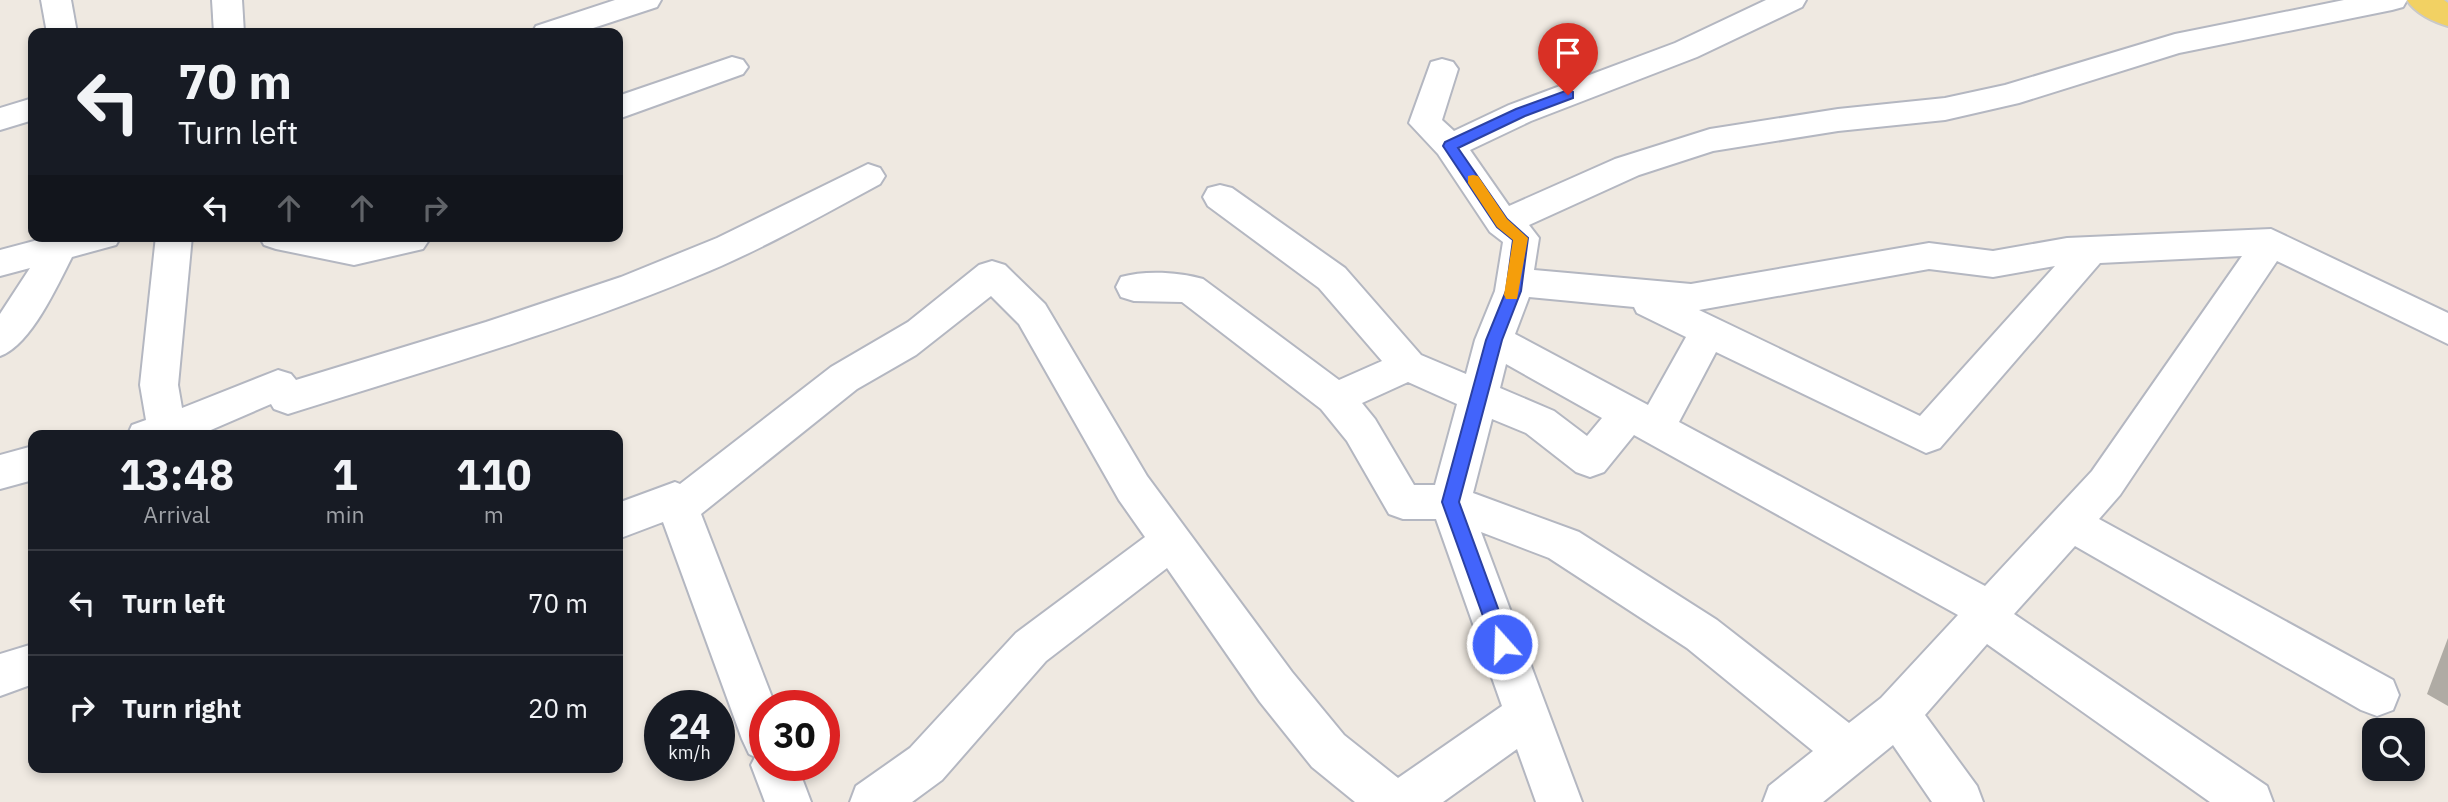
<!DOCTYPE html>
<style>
body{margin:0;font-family:"IBM Plex Sans",sans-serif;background:#20242c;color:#f1f3f6;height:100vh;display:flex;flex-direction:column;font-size:26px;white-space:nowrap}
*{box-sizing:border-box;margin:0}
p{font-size:23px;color:#9ea1a6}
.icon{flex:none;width:38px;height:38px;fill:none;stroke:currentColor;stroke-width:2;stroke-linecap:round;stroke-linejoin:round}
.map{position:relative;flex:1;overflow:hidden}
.panel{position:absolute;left:28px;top:430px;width:595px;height:343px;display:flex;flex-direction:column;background:#171b24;border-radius:14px;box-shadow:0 4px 10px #0003}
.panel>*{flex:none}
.banner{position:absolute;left:28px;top:28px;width:595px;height:214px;border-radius:14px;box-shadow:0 4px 10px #0003;background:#171b24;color:#f1f3f6;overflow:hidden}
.fabs{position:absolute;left:2362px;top:718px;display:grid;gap:14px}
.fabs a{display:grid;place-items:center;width:63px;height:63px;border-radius:14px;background:#171b24;box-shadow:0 4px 10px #0003;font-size:35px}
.speed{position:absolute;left:644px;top:690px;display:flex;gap:14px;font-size:35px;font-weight:700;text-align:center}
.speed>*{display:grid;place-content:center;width:91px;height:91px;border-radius:50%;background:#171b24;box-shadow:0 4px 10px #0003;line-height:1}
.speed small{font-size:18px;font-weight:400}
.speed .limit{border:10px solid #d22;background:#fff;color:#111}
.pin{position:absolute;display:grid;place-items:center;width:60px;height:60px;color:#fff;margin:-72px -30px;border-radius:50% 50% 50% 0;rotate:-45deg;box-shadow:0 0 7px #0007}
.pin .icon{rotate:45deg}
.me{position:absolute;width:77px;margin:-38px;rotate:340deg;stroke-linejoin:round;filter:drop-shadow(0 0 5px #0008)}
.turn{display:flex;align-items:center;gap:24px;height:147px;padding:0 35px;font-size:32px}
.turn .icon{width:91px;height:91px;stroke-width:2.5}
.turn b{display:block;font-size:49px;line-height:60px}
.lanes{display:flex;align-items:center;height:66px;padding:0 35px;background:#0003;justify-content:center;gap:35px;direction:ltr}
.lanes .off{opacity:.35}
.eta{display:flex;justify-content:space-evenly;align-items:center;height:119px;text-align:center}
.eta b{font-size:42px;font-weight:700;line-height:49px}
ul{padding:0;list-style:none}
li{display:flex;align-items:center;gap:21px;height:105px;padding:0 35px;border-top:2px solid #363941}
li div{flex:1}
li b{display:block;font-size:26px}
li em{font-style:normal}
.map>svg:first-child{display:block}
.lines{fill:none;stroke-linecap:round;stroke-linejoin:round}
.minor-casing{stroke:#b4b7c1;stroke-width:4}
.primary-casing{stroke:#c9c9c9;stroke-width:4}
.minor{fill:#fff;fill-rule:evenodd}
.primary{fill:#f2d163;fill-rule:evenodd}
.wall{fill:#afaba4}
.route{fill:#4264fb;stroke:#2b41a3;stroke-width:2}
.slow{fill:#f59e0b}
</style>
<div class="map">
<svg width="2448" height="802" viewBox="0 0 2448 802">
<rect width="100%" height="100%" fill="#efe9e1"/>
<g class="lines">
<defs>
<g id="minor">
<path d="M41 0H71L77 33H47Z"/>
<path d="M212 0H242L244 33H214Z"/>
<path d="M615 0H661L657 7 578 33H532L536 26Z"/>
<path d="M1766 0H1806L1802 7 1697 57 1531 121 1470 150 1509 206 1615 159 1710 129 1838 109 1945 98 2005 85 2175 34 2344 0H2407L2403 7 2392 10 2179 53 2019 103 1945 120 1838 131 1713 151 1639 175 1529 225 1539 238 1534 270 1691 284 1929 243 1993 251 2067 238 2271 229 2448 313V344L2277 261 2120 495 2099 519 2393 680 2399 695 2393 710 2377 716 2361 710 2075 546 2014 614 2267 786 2273 802H2210L1987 644 1925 715 1977 786 1983 802H1932L1893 745 1823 802H1763L1769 786 1813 751 1687 648 1549 558 1481 532 1582 802H1536L1517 749 1443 802H1355L1312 767 1260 702 1167 568 1046 661 942 780 912 802H850L856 786 910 748 1016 633 1145 537 1119 500 1019 324 991 296 916 355 857 389 701 514 775 705H765V765H797L811 802H765L751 765 755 757 749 754 742 739 663 522 618 539V503L675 482 680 484 831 367 908 322 979 265 992 261 1005 265 1045 304 1147 476 1292 672 1344 735 1398 778 1502 706 1436 519H1403L1389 514 1347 441 1321 409 1182 302 1134 301 1121 297 1116 287 1121 277C1145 270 1179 272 1203 279L1339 380 1382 361 1319 288 1208 206 1203 197 1208 188 1220 185 1232 188 1345 268 1421 355 1466 374 1475 340 1495 291 1503 242 1490 232 1438 154 1409 123 1431 62 1442 59 1453 62 1458 69 1442 120 1454 131 1509 105 1675 43ZM2242 256 2092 471 1985 586 1679 422 1716 352 1926 453 1940 448 2100 263ZM2055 266 1920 416 1699 310 1929 269 1993 277ZM1529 297 1634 307 1637 313 1686 337 1648 405 1515 334ZM1506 364 1602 418 1587 436 1554 411 1500 388ZM1408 382 1457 404 1435 485H1414L1375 419 1362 403ZM1492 419 1526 433 1576 472 1590 477 1604 472 1634 435 1958 615 1881 698 1849 723 1717 620 1579 532 1473 493Z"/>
<path d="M732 57 743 60 748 67 743 74 618 119V96Z"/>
<path d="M33 98V120L0 130V108Z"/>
<path d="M868 164 880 168 885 176 880 184C819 217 759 251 695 277 563 332 424 371 288 414L274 409 271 404 197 436H127L132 425 146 420 140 385 156 236H192L178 385 182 408 278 370 291 374 296 380 486 322 621 277 717 238Z"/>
<path d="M53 236H121L116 245 72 257C57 286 31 345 0 356V314L30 268 0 276V250Z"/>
<path d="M259 236H341C363 241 403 236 428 236L429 240 423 249 354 265 276 249 264 245Z"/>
<path d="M33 446V480L0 489V455Z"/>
<path d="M33 644V684L0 696V654Z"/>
</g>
<path id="primary" d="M2407 0H2444L2448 3V26C2433 22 2415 13 2407 0Z"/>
</defs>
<!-- minor casing -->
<use href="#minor" class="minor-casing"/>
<!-- primary casing -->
<use href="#primary" class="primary-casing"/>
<!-- minor -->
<use href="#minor" class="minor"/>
<!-- primary -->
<use href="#primary" class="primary"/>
</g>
<!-- wall -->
<path class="wall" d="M2448 638V706L2427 694Z"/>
<!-- route -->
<path class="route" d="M1568 90 1573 92V98L1525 116 1458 148 1507 219 1528 238 1521 291 1502 340 1459 502 1511 644 1508 650 1502 652 1495 650 1493 644 1442 502 1486 340 1506 291 1513 240 1497 227 1443 146 1445 142 1516 109Z"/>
<!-- slow -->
<path class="slow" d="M1473 175 1478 176 1507 219 1528 238 1517 299H1506L1504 295 1513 240 1497 227 1468 183V176Z"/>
</svg>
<div class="fabs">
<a><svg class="icon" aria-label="search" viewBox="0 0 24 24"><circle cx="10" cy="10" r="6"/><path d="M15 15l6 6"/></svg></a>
</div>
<div class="speed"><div>24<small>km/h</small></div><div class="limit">30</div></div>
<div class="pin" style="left:1568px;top:95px;background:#d93025"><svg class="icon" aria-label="arrive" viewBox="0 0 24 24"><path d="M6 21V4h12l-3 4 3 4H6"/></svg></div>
<svg class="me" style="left:1502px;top:644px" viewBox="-20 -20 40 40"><circle r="17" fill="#4264fb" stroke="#fff" stroke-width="3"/><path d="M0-11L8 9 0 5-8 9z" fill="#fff"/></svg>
<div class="banner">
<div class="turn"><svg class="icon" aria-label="left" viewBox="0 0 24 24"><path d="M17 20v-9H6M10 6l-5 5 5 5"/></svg><div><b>70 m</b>Turn left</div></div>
<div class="lanes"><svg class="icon" aria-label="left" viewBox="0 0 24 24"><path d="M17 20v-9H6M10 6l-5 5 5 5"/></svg><svg class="icon off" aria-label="ahead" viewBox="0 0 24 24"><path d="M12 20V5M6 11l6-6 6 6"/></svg><svg class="icon off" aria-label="ahead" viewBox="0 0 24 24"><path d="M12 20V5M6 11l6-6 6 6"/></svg><svg class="icon off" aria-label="right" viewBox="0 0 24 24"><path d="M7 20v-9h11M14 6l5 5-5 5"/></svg></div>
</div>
<section class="panel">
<div class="eta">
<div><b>13:48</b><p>Arrival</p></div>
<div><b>1</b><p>min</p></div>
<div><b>110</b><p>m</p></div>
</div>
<ul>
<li><svg class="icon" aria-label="left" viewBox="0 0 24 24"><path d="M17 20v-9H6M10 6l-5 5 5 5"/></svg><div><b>Turn left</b></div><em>70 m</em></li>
<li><svg class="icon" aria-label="right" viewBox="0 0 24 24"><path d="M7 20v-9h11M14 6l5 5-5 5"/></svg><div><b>Turn right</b></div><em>20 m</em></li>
</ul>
</section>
</div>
